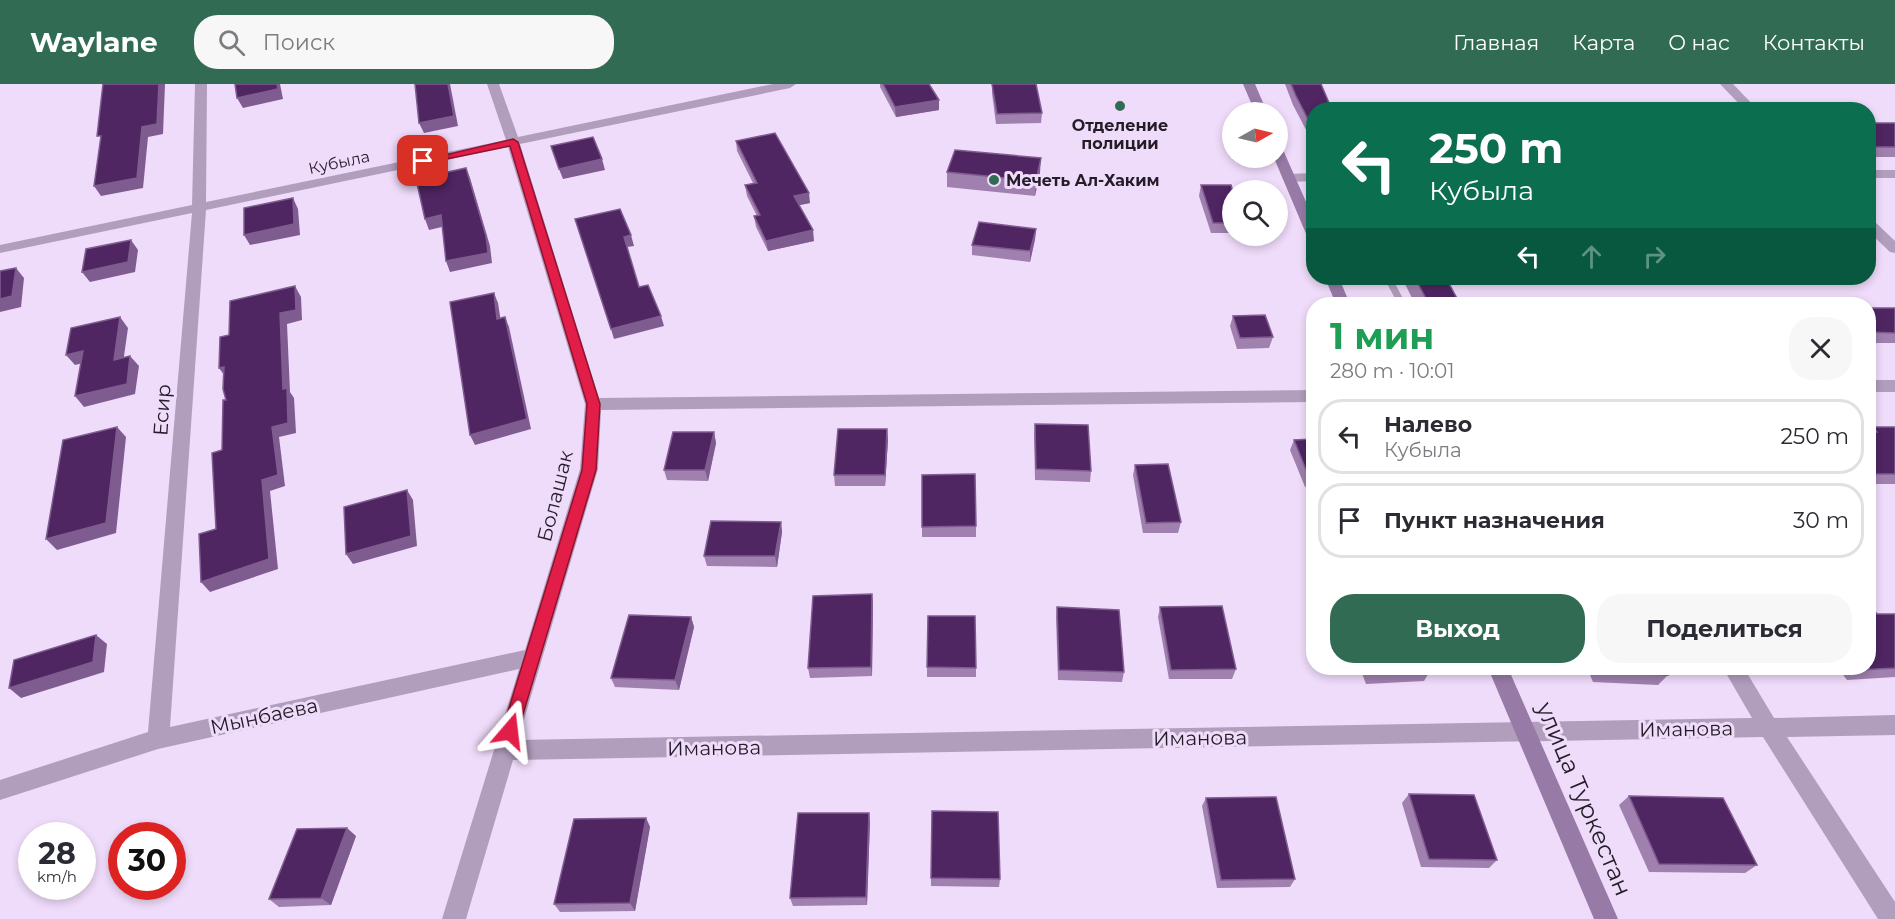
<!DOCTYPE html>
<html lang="ru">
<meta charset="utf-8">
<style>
body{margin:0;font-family:Montserrat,sans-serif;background:#f7f7f7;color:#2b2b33;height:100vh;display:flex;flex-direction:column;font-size:22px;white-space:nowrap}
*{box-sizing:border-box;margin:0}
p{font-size:20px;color:#7c7c81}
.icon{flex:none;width:33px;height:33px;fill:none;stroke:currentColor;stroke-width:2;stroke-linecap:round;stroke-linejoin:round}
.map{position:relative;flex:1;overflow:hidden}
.drawer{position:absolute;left:1306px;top:213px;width:570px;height:378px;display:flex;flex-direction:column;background:#fff;border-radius:24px;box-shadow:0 3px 9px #0003}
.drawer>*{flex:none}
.hud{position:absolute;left:1306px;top:18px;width:570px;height:183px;border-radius:24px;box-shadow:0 3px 9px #0003;background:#0b6e4f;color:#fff;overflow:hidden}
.needle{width:39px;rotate:82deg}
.controls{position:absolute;left:1222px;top:18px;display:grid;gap:12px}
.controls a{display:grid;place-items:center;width:66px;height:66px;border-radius:50%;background:#fff;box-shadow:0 3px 9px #0003;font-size:30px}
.speed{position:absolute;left:18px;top:738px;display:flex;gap:12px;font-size:30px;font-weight:700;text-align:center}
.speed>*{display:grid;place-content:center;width:78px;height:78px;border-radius:50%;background:#fff;box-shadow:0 3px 9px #0003;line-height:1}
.speed small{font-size:15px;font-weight:400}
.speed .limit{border:9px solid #d22;background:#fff;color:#111}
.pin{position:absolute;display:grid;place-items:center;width:51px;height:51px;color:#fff;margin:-26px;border-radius:12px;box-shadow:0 3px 9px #0006}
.me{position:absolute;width:66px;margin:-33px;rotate:17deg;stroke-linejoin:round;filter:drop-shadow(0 0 4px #0008)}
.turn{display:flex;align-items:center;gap:21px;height:126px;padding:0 24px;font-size:27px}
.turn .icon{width:78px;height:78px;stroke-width:2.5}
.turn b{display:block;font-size:42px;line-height:51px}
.lanes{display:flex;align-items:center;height:57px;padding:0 24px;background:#0003;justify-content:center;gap:30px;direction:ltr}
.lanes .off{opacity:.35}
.round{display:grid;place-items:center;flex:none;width:63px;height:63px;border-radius:24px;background:#f7f7f7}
.head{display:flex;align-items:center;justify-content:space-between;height:102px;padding:0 24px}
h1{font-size:36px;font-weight:700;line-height:45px;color:#1e9e55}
.button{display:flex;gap:12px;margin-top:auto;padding:12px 24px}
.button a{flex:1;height:69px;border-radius:24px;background:#326b53;color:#fff;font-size:24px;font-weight:700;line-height:69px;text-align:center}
.button a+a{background:#f7f7f7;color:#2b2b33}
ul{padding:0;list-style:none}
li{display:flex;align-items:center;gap:18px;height:75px;margin:0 12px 9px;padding:0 12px;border:3px solid #e1e1e2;border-radius:24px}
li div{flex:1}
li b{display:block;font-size:22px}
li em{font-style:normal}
header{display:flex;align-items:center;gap:36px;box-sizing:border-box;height:84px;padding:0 30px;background:#326b53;color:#fff}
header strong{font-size:28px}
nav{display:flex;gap:33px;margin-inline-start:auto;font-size:21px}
.search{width:420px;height:54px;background:#f7f7f7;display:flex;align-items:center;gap:15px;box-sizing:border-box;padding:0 21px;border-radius:24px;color:#7c7c81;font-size:22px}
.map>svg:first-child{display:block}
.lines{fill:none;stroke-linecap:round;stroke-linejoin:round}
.lane{fill:#b19dbc;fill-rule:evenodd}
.street{fill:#b19dbc;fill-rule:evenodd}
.secondary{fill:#987aa7;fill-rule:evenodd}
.wall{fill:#9f80ae}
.shaded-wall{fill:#7f5c90}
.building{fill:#4f2562;stroke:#7f5c90;stroke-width:1.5}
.route{fill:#e11d48;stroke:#92132f;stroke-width:1.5}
.poi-dot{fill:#326b53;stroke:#efdbfa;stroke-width:2}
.labels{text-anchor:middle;stroke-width:6;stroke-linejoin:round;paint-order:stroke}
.far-poi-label{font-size:16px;font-weight:bold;fill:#241c27;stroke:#efdbfa}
.far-street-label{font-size:16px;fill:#241c27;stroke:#efdbfa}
.street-label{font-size:20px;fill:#241c27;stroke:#efdbfa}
.near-street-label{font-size:24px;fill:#241c27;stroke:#efdbfa}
</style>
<header>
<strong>Waylane</strong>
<div class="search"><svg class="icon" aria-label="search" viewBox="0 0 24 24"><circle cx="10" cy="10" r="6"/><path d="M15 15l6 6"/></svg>Поиск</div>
<nav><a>Главная</a><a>Карта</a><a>О нас</a><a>Контакты</a></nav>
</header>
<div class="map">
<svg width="1895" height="835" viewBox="0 0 1895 835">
<rect width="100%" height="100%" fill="#efdbfa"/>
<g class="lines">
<!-- lane -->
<path class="lane" d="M1384 194H1392L1406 220H1398Z"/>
<!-- street -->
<g class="street">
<path d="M195 0H207L206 118 506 56 487 0H499L518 53 773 0H796L790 4 520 60 599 314 1314 306V318L601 326 598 385 518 656 1752 634 1723 584H1744L1774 634 1895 631V651L1787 653 1895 818V835H1878L1763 653 513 676 466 835H442L519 585 158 665 0 716V696L148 648 192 129 0 169V161L192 121ZM508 63 585 320 580 385 525 566 170 643 206 126Z"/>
<path d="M1720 0H1733L1758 26H1745Z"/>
<rect x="1869" y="86" width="26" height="8"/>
<path d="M1314 89V97L1289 98 1282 94 1289 90Z"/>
<path d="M1869 136 1874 137 1895 157V169L1890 168 1869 148Z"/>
<rect x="1869" y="296" width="26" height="12"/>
</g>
<!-- secondary -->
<g class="secondary">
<path d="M1243 0H1255L1267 28H1255Z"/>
<path d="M1278 64 1284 68 1314 136V156L1307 152 1274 74H1278Z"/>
<path d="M1325 194H1339L1350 220H1336Z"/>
<path d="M1488 584H1508L1618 835H1594Z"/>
</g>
</g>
<!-- wall -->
<g class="wall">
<path d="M880 0H929L939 26 896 33 880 3Z"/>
<path d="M992 0 1042 29 1041 39 996 40 992 9Z"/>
<path d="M1285 0H1321L1314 26V61L1293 21Z"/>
<rect x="1869" y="39" width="26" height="34"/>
<path d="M736 57 810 119 799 121 814 157 768 167 756 143 754 132H757L747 112 745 101 753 99 737 67Z"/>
<path d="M947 88 1040 89 1035 112 947 103Z"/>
<path d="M1201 101 1233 108V149H1211L1199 112Z"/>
<path d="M1036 145 1035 155 1030 178 972 171V161Z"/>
<path d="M1402 194H1446L1460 220H1415Z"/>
<path d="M1796 216 1837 220H1792Z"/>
<rect x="1869" y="224" width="26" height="35"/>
<path d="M1233 232 1273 253 1269 264 1237 265 1230 242Z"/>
<path d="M1035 340 1091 387 1090 398 1035 396 1034 350Z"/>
<path d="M1873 343H1895V400H1869V346Z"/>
<path d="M887 345 888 356 885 402H835L834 391Z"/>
<path d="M714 348 716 359 708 397 667 396 664 386Z"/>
<path d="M1314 355V403H1305L1290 366 1294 356Z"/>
<path d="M1135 381 1181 438 1178 449H1143L1133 391Z"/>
<path d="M781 438 782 448 777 483 707 482 704 472Z"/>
<path d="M976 442V453H922V443Z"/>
<path d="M872 510 873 520 872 592 810 594 808 584Z"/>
<path d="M1057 523 1124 588 1122 598 1058 596 1056 533Z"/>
<path d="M1160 523 1236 585 1232 595H1169L1158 533Z"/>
<path d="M1877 530H1895V593L1847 596 1838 584H1869Z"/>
<path d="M691 533 694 543 679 606 615 603 611 594Z"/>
<path d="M927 583 976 584V593H927Z"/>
<path d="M1360 584H1428L1430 587 1424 597 1366 600Z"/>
<path d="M1587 584H1664L1668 591 1658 601 1593 598Z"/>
<path d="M1409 710 1497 776 1489 784 1421 783 1402 719Z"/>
<path d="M1629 712 1757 781 1745 789 1649 788 1619 721Z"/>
<path d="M1206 714 1295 795 1290 803 1217 804 1202 722Z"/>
<path d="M646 734 650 743 635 827 560 828 554 820Z"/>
<path d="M870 737 867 821 793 822 790 814Z"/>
<path d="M356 752 331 821 279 823 269 815Z"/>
<path d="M931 794 1000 795 999 803 931 802Z"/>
</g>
<!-- shaded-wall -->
<g class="shaded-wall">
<path d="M159 0H165L163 50 148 53 143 104 101 112 94 102 142 43Z"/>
<path d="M277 0H280L283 15 243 24 237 14Z"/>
<path d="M448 0H450L458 42 424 49 419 39Z"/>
<path d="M939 16V26L896 33 895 23Z"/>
<path d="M1041 74 1040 89 1035 112 1036 97Z"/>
<path d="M602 75 605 86 563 95 559 85Z"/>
<path d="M466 84 470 94 490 162 492 179 450 188 446 177Z"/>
<path d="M809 109 810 119 795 122 794 112Z"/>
<path d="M293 114 298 125 300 151 250 161 244 151Z"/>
<path d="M441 131 446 142 429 146 425 135Z"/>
<path d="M1036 145 1035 155 1030 178V167Z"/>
<path d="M813 146 814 157 768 167 766 157Z"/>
<path d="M631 151 634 162 627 163 624 153Z"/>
<path d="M131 156 138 166 135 188 90 198 82 188Z"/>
<path d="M16 184 24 194 21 223 0 228V215Z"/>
<path d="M295 202 301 213 302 236 287 240 290 308 294 314 296 349 279 353 285 402 270 407 278 485 210 508 201 498 262 396 272 343 283 305 280 229Z"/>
<path d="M494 209 498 219 502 245 497 235Z"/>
<path d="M661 232 664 242 614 255 611 245Z"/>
<path d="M120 233 128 244 122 286 114 276Z"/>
<path d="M505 233 509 243 531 345 475 361 470 351Z"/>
<path d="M83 267 91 277 75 281 66 271Z"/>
<path d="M130 272 139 282 135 310 84 323 75 312Z"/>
<path d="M224 283 227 295 219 284Z"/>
<path d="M117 343 126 353 116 449 57 466 46 455Z"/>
<path d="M887 345 888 356 885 402V391Z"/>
<path d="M714 348 716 359 708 397 705 386Z"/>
<path d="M407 406 413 416 417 462 353 480 346 470Z"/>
<path d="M781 438 782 448 777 483 775 472Z"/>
<path d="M872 510 873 520 872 592 871 583Z"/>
<path d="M691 533 694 543 679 606 675 596Z"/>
<path d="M96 551 107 560 104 588 21 614 9 604Z"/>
<path d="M869 729 870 737 867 821 866 813Z"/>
<path d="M646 734 650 743 635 827 630 819Z"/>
<path d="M347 744 356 752 331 821 321 814Z"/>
</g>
<!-- building -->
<g class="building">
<path d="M103 0H159L157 40 142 43 137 94 94 102 101 52H97Z"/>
<path d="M235 0H277L278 5 237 14Z"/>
<path d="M415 0H448L454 32 419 39Z"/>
<path d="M883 0H929L939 16 895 23Z"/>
<path d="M992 0H1036L1042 29 997 30Z"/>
<path d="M1291 0H1321L1332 26H1314V47L1296 12Z"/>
<rect x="1869" y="39" width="26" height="24"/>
<path d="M775 49 809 109 794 112 813 146 766 157 754 132 760 131 745 101 757 99 736 57Z"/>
<path d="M593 53 602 75 559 85 551 62Z"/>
<path d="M955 66 1041 74 1036 97 947 88Z"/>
<path d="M466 84 486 152 488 169 446 177 441 131 425 135 416 95Z"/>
<path d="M1201 101H1231L1233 108V139H1213Z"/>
<path d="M293 114 294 140 244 151V124Z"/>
<path d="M620 125 631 151 624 153 639 203 648 201 661 232 611 245 575 135Z"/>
<path d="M979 138 1036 145 1030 167 972 161Z"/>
<path d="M131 156 128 178 82 188 86 165Z"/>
<path d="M16 184 12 212 0 215V187Z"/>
<path d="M1415 194H1446L1460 220H1429Z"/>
<path d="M295 202 296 226 280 229 283 305 287 304 288 339 272 343 278 391 262 396 269 475 201 498 199 450 216 445 212 369 222 366 223 316H226L223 305 224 283 219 284 220 253 229 251 230 217Z"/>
<path d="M494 209 497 235 505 233 527 335 470 351 450 218Z"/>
<path d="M1796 216H1833L1837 220H1800Z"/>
<path d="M1869 224H1895V249L1869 248Z"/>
<path d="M1265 231 1273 253 1240 254 1233 232Z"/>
<path d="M120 233 114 276 130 272 127 300 75 312 83 267 66 271 71 244Z"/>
<path d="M1035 340 1088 341 1091 387 1036 385Z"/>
<path d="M117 343 106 439 46 455 63 356Z"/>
<path d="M1873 343H1895V390H1869V348H1877Z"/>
<path d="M838 345H887L885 391H834Z"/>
<path d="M673 348H714L705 386H664Z"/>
<path d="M1314 355V393H1309L1294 356Z"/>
<path d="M1168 380 1181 438 1146 439 1135 381Z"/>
<path d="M975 390 976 442 922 443V391Z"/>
<path d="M407 406 411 452 346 470 344 423Z"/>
<path d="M711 437 781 438 775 472H704Z"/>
<path d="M872 510 871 583 808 584 813 512Z"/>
<path d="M1869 520 1877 530H1895V584L1859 586 1857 584H1869Z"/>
<path d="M1222 522 1236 585 1171 586 1160 523Z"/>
<path d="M1057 523 1119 526 1124 588 1059 586Z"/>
<path d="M629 531 691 533 675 596 611 594Z"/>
<path d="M928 532H975L976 584 927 583Z"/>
<path d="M96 551 93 578 9 604 14 576Z"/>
<path d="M1369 584H1428L1430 587 1371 590Z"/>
<path d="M1600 584H1664L1668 591 1602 588Z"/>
<path d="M1409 710 1474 711 1497 776 1429 775Z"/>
<path d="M1629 712 1723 714 1757 781 1659 780Z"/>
<path d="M1276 713 1295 795 1221 796 1206 714Z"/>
<path d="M932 727 998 728 1000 795 931 794Z"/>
<path d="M798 729H869L866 813 790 814Z"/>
<path d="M646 734 630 819 554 820 574 735Z"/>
<path d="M347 744 321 814 269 815 297 745Z"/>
</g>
<!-- route -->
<path class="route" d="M513 55 518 58 600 320 596 386 518 647 516 653 510 655 505 653 502 647 582 386 587 320 510 62 423 80 419 77Z"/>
<!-- markers -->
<g class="poi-dot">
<circle cx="1120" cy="22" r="6"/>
<circle cx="994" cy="96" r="6"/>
</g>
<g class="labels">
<!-- far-poi labels -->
<g class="far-poi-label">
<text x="1120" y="47">Отделение<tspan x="1120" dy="18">полиции</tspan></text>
<text x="1006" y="102" text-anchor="start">Мечеть Ал-Хаким</text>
</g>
<!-- far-street labels -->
<g class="far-street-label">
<text transform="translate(339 78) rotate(-12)" y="6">Кубыла</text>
</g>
<!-- street labels -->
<g class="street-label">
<text transform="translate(162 326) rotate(-86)" y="7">Есир</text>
<text transform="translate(555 412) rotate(-76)" y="7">Болашак</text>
<text transform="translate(264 632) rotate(-12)" y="7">Мынбаева</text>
<text transform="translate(1686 645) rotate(-1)" y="7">Иманова</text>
<text transform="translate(1200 654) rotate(-1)" y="7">Иманова</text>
<text transform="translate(714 664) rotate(-1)" y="7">Иманова</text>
</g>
<!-- near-street labels -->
<g class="near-street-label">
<text transform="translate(1584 715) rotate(67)" y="8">улица Туркестан</text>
</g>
</g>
</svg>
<div class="controls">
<a><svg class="needle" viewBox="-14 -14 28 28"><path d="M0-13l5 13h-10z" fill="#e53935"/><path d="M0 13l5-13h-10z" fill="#7c7c81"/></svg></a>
<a><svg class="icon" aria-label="search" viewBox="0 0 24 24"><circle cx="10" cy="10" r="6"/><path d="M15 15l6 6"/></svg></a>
</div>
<div class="speed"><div>28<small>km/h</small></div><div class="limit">30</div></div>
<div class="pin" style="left:423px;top:77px;background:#d93025"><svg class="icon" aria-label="arrive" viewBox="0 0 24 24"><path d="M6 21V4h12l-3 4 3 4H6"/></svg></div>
<svg class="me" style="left:510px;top:647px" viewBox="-20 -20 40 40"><path d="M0-17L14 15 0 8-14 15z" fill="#e11d48" stroke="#fff" stroke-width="4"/></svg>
<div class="hud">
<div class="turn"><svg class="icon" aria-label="left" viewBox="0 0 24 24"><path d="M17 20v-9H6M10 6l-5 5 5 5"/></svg><div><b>250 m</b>Кубыла</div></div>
<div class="lanes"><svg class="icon" aria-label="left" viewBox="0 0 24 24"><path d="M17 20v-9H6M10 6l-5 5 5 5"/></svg><svg class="icon off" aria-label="ahead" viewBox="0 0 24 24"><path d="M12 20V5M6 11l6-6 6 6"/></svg><svg class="icon off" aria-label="right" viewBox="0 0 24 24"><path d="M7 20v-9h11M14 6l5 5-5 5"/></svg></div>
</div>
<section class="drawer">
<div class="head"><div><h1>1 мин</h1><p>280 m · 10:01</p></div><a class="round"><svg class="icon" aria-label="close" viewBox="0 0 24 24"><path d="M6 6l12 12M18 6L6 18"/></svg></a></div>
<ul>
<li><svg class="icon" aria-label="left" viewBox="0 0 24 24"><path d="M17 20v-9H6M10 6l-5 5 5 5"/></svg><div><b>Налево</b><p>Кубыла</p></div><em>250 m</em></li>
<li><svg class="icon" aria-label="arrive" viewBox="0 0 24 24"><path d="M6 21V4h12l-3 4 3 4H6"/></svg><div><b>Пункт назначения</b></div><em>30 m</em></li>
</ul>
<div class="button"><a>Выход</a><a>Поделиться</a></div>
</section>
</div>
